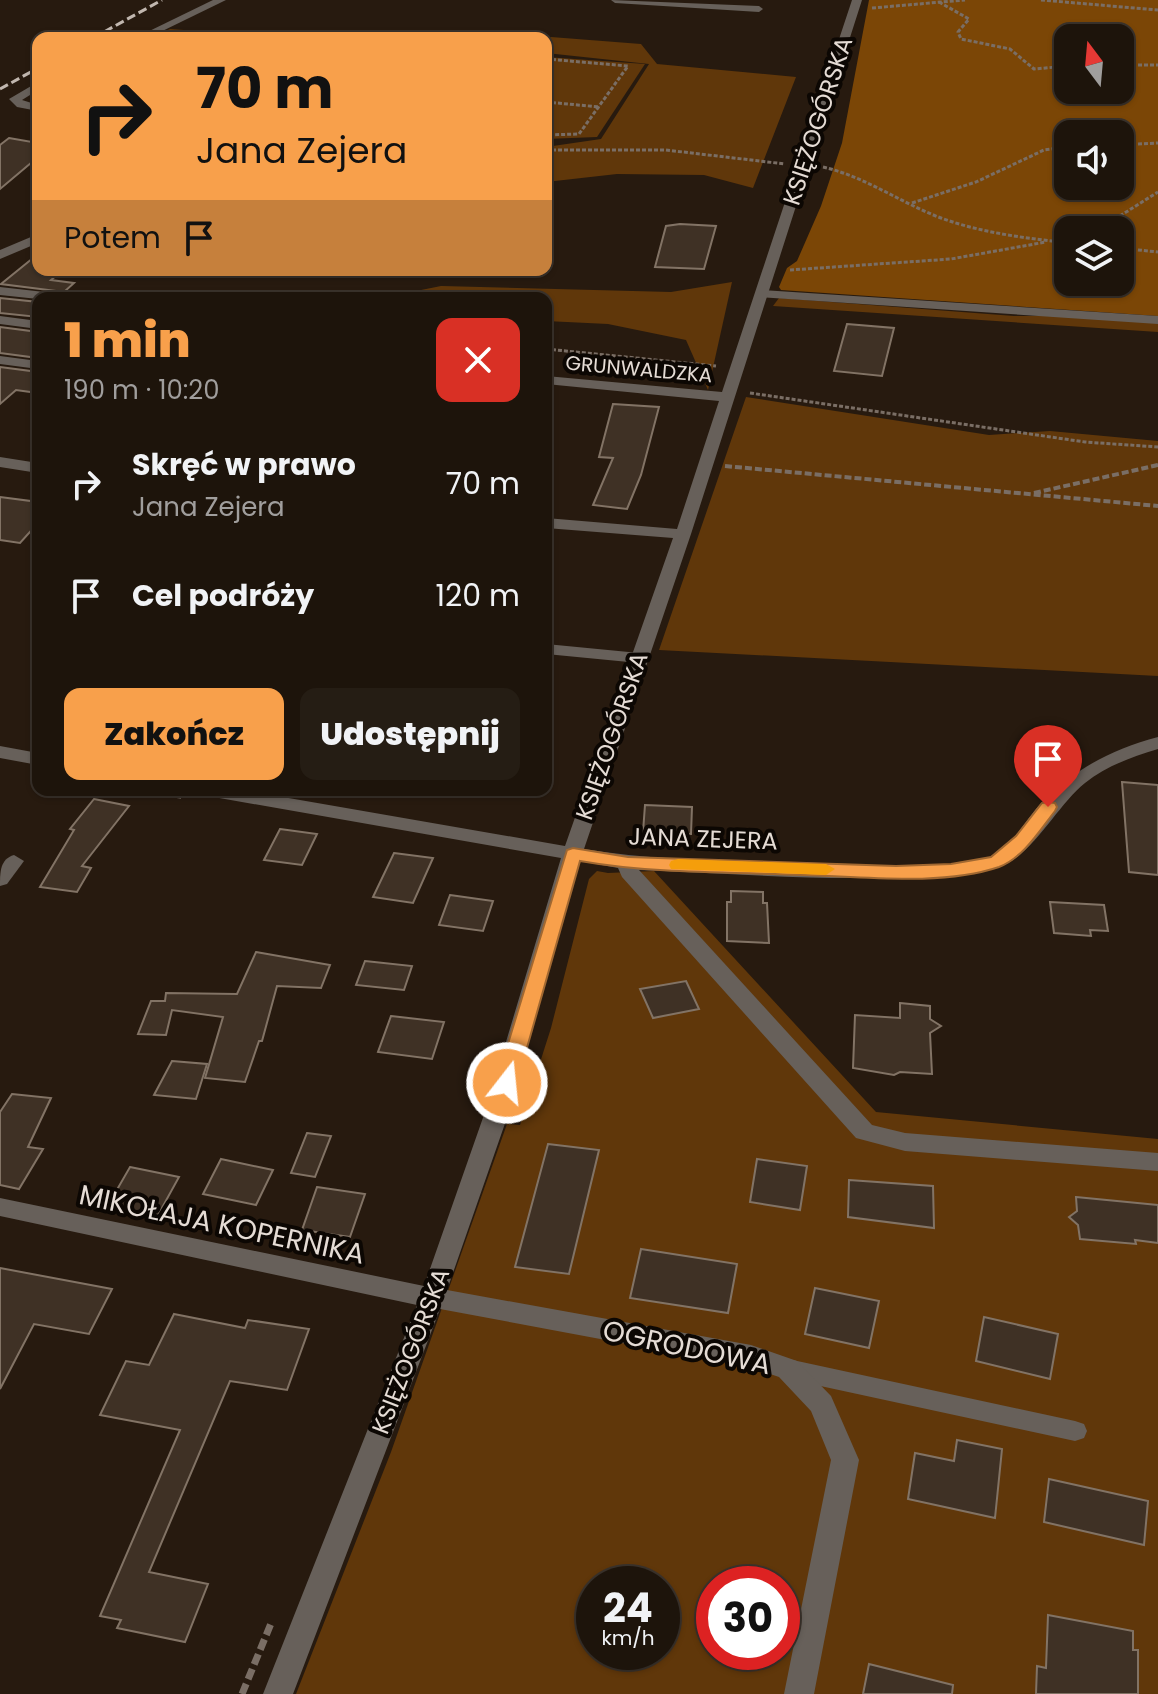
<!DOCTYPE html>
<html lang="pl">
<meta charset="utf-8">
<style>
body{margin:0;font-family:Poppins,sans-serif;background:#251d14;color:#f1f3f6;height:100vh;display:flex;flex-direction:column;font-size:30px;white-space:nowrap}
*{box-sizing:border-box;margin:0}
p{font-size:26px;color:#a09e9d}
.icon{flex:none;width:44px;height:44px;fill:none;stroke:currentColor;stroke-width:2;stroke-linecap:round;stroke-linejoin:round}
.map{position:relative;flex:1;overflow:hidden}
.details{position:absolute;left:32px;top:292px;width:520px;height:504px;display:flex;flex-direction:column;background:#1d140b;border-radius:16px;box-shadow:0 2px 6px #0004,0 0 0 2px #3b332c}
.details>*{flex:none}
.banner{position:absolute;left:32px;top:32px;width:520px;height:244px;border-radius:16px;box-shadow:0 2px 6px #0004,0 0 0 2px #3b332c;background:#f8a04b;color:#111;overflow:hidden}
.needle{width:52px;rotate:344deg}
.buttons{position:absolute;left:1054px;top:24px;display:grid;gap:16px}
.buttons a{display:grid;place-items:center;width:80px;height:80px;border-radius:16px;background:#1d140b;box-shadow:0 2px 6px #0004,0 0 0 2px #3b332c;font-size:40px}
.speed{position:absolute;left:576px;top:1566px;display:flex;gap:16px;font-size:40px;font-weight:700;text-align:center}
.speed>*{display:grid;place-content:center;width:104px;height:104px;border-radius:50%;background:#1d140b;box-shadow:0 2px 6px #0004,0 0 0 2px #3b332c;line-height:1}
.speed small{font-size:20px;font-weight:400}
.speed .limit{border:12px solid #d22;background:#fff;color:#111}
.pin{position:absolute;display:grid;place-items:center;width:68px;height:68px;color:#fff;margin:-82px -34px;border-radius:50% 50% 50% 0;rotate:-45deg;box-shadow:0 0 8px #0007}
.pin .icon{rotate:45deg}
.me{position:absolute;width:88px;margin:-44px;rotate:16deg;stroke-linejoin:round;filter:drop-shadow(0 0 6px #0008)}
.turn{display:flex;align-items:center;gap:28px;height:168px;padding:0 32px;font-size:36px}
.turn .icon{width:104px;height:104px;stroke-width:2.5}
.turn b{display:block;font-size:56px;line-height:68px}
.then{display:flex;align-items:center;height:76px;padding:0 32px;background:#0003;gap:16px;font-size:30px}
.round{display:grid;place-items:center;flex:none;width:84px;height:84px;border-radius:16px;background:#251d14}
.headline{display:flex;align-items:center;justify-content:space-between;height:136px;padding:0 32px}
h1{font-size:48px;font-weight:800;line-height:60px;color:#f8a04b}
.action{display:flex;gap:16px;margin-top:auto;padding:16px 32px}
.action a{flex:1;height:92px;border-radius:16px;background:#f8a04b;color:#111;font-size:32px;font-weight:800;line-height:92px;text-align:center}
.action a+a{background:#251d14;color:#f1f3f6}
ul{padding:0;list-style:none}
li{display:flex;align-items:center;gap:24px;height:112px;padding:0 32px}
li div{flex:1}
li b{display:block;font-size:30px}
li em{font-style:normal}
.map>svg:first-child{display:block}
.green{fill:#60370a;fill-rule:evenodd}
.forest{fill:#7b4606;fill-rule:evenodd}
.building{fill:#3f3125;stroke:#827365;stroke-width:2}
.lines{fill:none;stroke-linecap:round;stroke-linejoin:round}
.path-far3{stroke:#7a6e65;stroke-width:3;stroke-dasharray:4 2;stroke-linecap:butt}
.path-far2{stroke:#7a6e65;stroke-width:4;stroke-dasharray:7 3;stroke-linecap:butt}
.path-far1{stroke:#7a6e65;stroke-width:5;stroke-dasharray:9 4;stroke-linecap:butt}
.path{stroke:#7a6e65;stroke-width:7;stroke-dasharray:11 5;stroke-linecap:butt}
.lane{fill:#67605a;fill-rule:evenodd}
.street{fill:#67605a;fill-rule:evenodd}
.rail{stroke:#c1b7af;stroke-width:3;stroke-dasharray:9 4;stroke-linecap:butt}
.route{fill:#f8a04b;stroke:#a16831;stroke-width:2}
.slow{fill:#f59e0b}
.labels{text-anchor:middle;stroke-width:8;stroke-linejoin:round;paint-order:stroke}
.far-street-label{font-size:20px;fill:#e5dcd5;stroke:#0c0703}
.street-label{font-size:24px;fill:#e5dcd5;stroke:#0c0703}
.near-street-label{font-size:28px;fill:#e5dcd5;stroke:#0c0703}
</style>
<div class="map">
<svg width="1158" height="1694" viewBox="0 0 1158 1694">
<rect width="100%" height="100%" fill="#271a0f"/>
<!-- green -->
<g class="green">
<path d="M170 29 292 38H150Z"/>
<path d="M551 37 641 44 657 64 796 77 753 188 704 175 617 174 546 182V147L601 139 649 64 546 53V41Z"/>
<path d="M546 57 645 64 597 137 546 139Z"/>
<path d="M732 282 708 390 686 340 608 324 546 321V298H381L441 286 671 292Z"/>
<path d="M779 298 1014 316H1059L1158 323V332L773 306Z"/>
<path d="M746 397 989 435 1050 431 1158 441V676L659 650Z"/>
<path d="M597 871 608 873 654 871 876 1112 1158 1139V1694H296L391 1452 507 1124 520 1125 551 1028 589 879ZM594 1584H662V1652H594ZM714 1584H782V1652H714Z"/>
</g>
<!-- forest -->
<path class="forest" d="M869 0H1158V316L781 290 779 287 787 268 797 261 821 206 842 143ZM1068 38H1120V90H1068ZM1068 134H1120V186H1068ZM1068 230H1120V282H1068Z"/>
<!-- building -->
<g class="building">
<path d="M9 138 38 143V157L0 189V145Z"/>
<path d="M680 224 716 226 704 269 655 267 666 226Z"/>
<path d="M38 254V270H63L51 280 74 283 64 292 1 284Z"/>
<path d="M0 298 38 302V317L0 313Z"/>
<path d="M847 324 894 328 882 376 834 371Z"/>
<path d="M0 327 38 332V358L0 353Z"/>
<path d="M0 367 38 372V393L16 390 0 404Z"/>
<path d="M613 404 659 407 641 475 627 509 593 505 613 458 599 457Z"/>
<path d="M0 497 38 502V523L20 543 0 540Z"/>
<path d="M1122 782 1158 785V875L1129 872Z"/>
<path d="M94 799 129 806 82 866 91 868 77 892 40 887 74 830 70 829Z"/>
<path d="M645 805 692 807 691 834 643 832Z"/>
<path d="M280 829 317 834 302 865 264 860Z"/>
<path d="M394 853 433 858 413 903 373 897Z"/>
<path d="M731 891 763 892V903H767L769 943 727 941V902H731Z"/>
<path d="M450 895 493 901 483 931 439 925Z"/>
<path d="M1050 902 1104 905 1108 931 1090 930 1091 936 1054 933Z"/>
<path d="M256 952 330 965 321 988 277 986 262 1041H259L245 1082 205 1078 223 1017 172 1010 166 1035 138 1034 151 1001H165L166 993 237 994Z"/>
<path d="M365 961 412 966 404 990 356 985Z"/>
<path d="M686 981 699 1009 653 1018 640 989Z"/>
<path d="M900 1003 930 1006V1019L941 1026 930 1033 932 1074 900 1072 894 1075 853 1068 855 1015 900 1018Z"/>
<path d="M391 1016 444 1022 432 1059 378 1052Z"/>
<path d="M172 1061 207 1064 196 1099 154 1095Z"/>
<path d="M12 1094 51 1098 28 1147 43 1149 19 1189 0 1185V1112Z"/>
<path d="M307 1133 331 1136 315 1177 291 1173Z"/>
<path d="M548 1144 599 1150 569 1274 515 1267Z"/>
<path d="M221 1159 273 1170 256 1205 203 1194Z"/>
<path d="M757 1159 807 1166 800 1210 750 1202Z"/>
<path d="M130 1167 179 1177 157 1217 107 1207Z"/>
<path d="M849 1180 933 1186 934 1228 848 1217Z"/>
<path d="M317 1187 365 1194 350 1237 302 1230Z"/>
<path d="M1076 1197 1158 1205V1243L1135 1240 1136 1244 1080 1239 1078 1225 1069 1217 1077 1211Z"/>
<path d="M641 1249 737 1264 728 1313 630 1298Z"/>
<path d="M0 1268 112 1289 89 1334 34 1324 0 1389Z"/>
<path d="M815 1288 879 1301 869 1348 805 1334Z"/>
<path d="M174 1314 245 1328 248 1320 309 1329 287 1390 230 1381 149 1572 208 1584 185 1642 117 1628 121 1620 100 1616 180 1430 100 1415 126 1361 149 1365Z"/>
<path d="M984 1317 1058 1334 1050 1379 976 1361Z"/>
<path d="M957 1440 1002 1449 995 1518 908 1499 915 1453 954 1461Z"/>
<path d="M1049 1479 1148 1501 1144 1545 1044 1522Z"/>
<path d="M1048 1615 1133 1631V1650H1138V1694H1036L1037 1666 1046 1668Z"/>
<path d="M869 1664 953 1685 952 1694H863Z"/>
</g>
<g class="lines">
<!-- path-far3 -->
<g class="path-far3">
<path d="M1041 0 1158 10"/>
<path d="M939 2 969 19 958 32 961 39 1010 49 1034 69 1068 66"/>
<path d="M872 8 965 0"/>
<path d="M196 33 266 38"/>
<path d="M546 59 628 66 579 134 546 135"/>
<path d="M1120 65H1158"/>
<path d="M546 102 600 107"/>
<path d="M1120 145 1158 143"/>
<path d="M546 150H666L785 164"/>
<path d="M823 167C866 177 901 203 941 218 982 233 1025 238 1068 243"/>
<path d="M912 203 976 182 1044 150 1068 147"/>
<path d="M1087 230 1107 224 1158 192"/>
<path d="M1056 240 1068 236"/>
<path d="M1120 248 1158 252"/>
<path d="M790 270 951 259 1046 242"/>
<path d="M546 349 716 366"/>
<path d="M750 393 1085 442 1158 447"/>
<path d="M1154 466 1158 465"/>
</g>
<!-- path-far2 -->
<g class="path-far2">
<path d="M725 466 1158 506"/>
<path d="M1034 493 1158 465"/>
</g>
<!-- path-far1 -->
<path class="path-far1" d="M147 790 185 797"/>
<!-- path -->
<path class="path" d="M242 1694 272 1621"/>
<!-- lane -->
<g class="lane">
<path d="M611 0 759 6 763 9 759 12 615 3Z"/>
<path d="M761 290 1158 316V324L757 297V291Z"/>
<path d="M546 644 639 653 647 658 639 663 546 654Z"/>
<path d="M788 1359 1075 1421 1084 1424 1087 1431 1084 1438 1075 1441 788 1379 780 1376 776 1369 780 1362Z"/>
</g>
<!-- street -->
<g class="street">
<path d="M213 0H226L148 38H135Z"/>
<path d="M852 0H862L691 534 584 849C661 862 741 860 819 863 863 864 949 871 989 857 1013 848 1026 818 1043 801 1076 768 1113 749 1158 737V749C1132 757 1106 766 1085 783 1057 805 1030 860 996 868 879 887 757 874 639 870L872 1125 905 1133 1158 1153V1171L905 1151 856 1138 622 877 618 868 580 861 509 1112 447 1290 751 1345 797 1361 831 1396 859 1460 814 1694H784L831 1460 811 1411 779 1377 750 1367 440 1309 293 1694H263L417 1305 0 1216V1198L424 1286 485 1112 561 858 208 796 198 790H242L565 846 673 538 546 528V518L677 529 719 401 546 384V376L722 392Z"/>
<path d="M38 82V90L22 100 38 105V111L17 107 9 99Z"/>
<path d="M38 234V243L0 259V250Z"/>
<path d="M0 287 62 294 69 298 38 299 0 295Z"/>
<path d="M0 316 38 321V329L0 324Z"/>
<path d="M0 356 38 361V369L0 364Z"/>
<path d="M0 457 38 463V473L0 467Z"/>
<path d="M0 746 38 753V765L0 758Z"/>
<path d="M14 855 24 861 7 884 0 886C0 872 0 859 14 855Z"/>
</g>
<!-- rail -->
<g class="rail">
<path d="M93 38 162 0"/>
<path d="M0 89 38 68"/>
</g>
</g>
<!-- route -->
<path class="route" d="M1048 802 1055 803 1057 807 1055 811C1040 830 1023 858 999 867 943 886 865 877 805 875 730 872 654 874 580 861L517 1083 514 1089H499L496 1083 567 850 573 848 628 857 896 866 951 864 991 857 1016 836 1042 803Z"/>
<!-- slow -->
<path class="slow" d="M678 859 826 864 835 869 826 875 671 869 669 865 671 861Z"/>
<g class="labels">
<!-- far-street labels -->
<g class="far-street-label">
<text transform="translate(639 369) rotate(5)" y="7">GRUNWALDZKA</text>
</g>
<!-- street labels -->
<g class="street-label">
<text transform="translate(818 121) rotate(-72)" y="8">KSIĘŻOGÓRSKA</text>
<text transform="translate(612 736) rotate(-71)" y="8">KSIĘŻOGÓRSKA</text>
<text transform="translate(703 839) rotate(2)" y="8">JANA ZEJERA</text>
<text transform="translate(411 1351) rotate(-69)" y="8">KSIĘŻOGÓRSKA</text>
</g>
<!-- near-street labels -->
<g class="near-street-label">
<text transform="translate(222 1224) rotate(12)" y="10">MIKOŁAJA KOPERNIKA</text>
<text transform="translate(687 1347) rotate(12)" y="10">OGRODOWA</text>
</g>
</g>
</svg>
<div class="buttons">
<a><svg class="needle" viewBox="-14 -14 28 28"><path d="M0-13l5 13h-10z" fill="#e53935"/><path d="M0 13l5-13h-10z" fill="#a09e9d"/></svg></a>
<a><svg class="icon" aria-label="sound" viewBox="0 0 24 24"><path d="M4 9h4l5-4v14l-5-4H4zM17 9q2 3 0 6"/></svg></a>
<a><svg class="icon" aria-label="layers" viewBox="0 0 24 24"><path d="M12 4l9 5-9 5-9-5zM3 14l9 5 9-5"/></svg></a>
</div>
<div class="speed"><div>24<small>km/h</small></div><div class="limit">30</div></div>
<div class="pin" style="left:1048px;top:807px;background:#d93025"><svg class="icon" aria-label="arrive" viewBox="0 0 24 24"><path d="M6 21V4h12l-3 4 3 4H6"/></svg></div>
<svg class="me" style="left:507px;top:1083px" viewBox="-20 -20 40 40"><circle r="17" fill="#f8a04b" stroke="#fff" stroke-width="3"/><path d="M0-11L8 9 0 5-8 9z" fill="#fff"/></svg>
<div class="banner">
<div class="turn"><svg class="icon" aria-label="right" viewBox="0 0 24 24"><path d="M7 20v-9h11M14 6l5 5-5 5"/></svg><div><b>70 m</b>Jana Zejera</div></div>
<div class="then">Potem<svg class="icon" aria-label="arrive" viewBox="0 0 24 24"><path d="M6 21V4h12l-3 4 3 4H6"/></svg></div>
</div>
<section class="details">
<div class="headline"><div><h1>1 min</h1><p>190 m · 10:20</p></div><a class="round" style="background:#d93025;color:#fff"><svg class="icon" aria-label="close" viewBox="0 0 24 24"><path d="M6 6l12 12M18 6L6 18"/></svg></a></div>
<ul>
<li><svg class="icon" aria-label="right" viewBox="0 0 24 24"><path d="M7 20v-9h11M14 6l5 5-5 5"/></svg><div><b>Skręć w prawo</b><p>Jana Zejera</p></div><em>70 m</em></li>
<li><svg class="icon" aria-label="arrive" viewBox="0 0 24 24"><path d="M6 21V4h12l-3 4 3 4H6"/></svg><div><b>Cel podróży</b></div><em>120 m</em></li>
</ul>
<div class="action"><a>Zakończ</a><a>Udostępnij</a></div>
</section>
</div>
